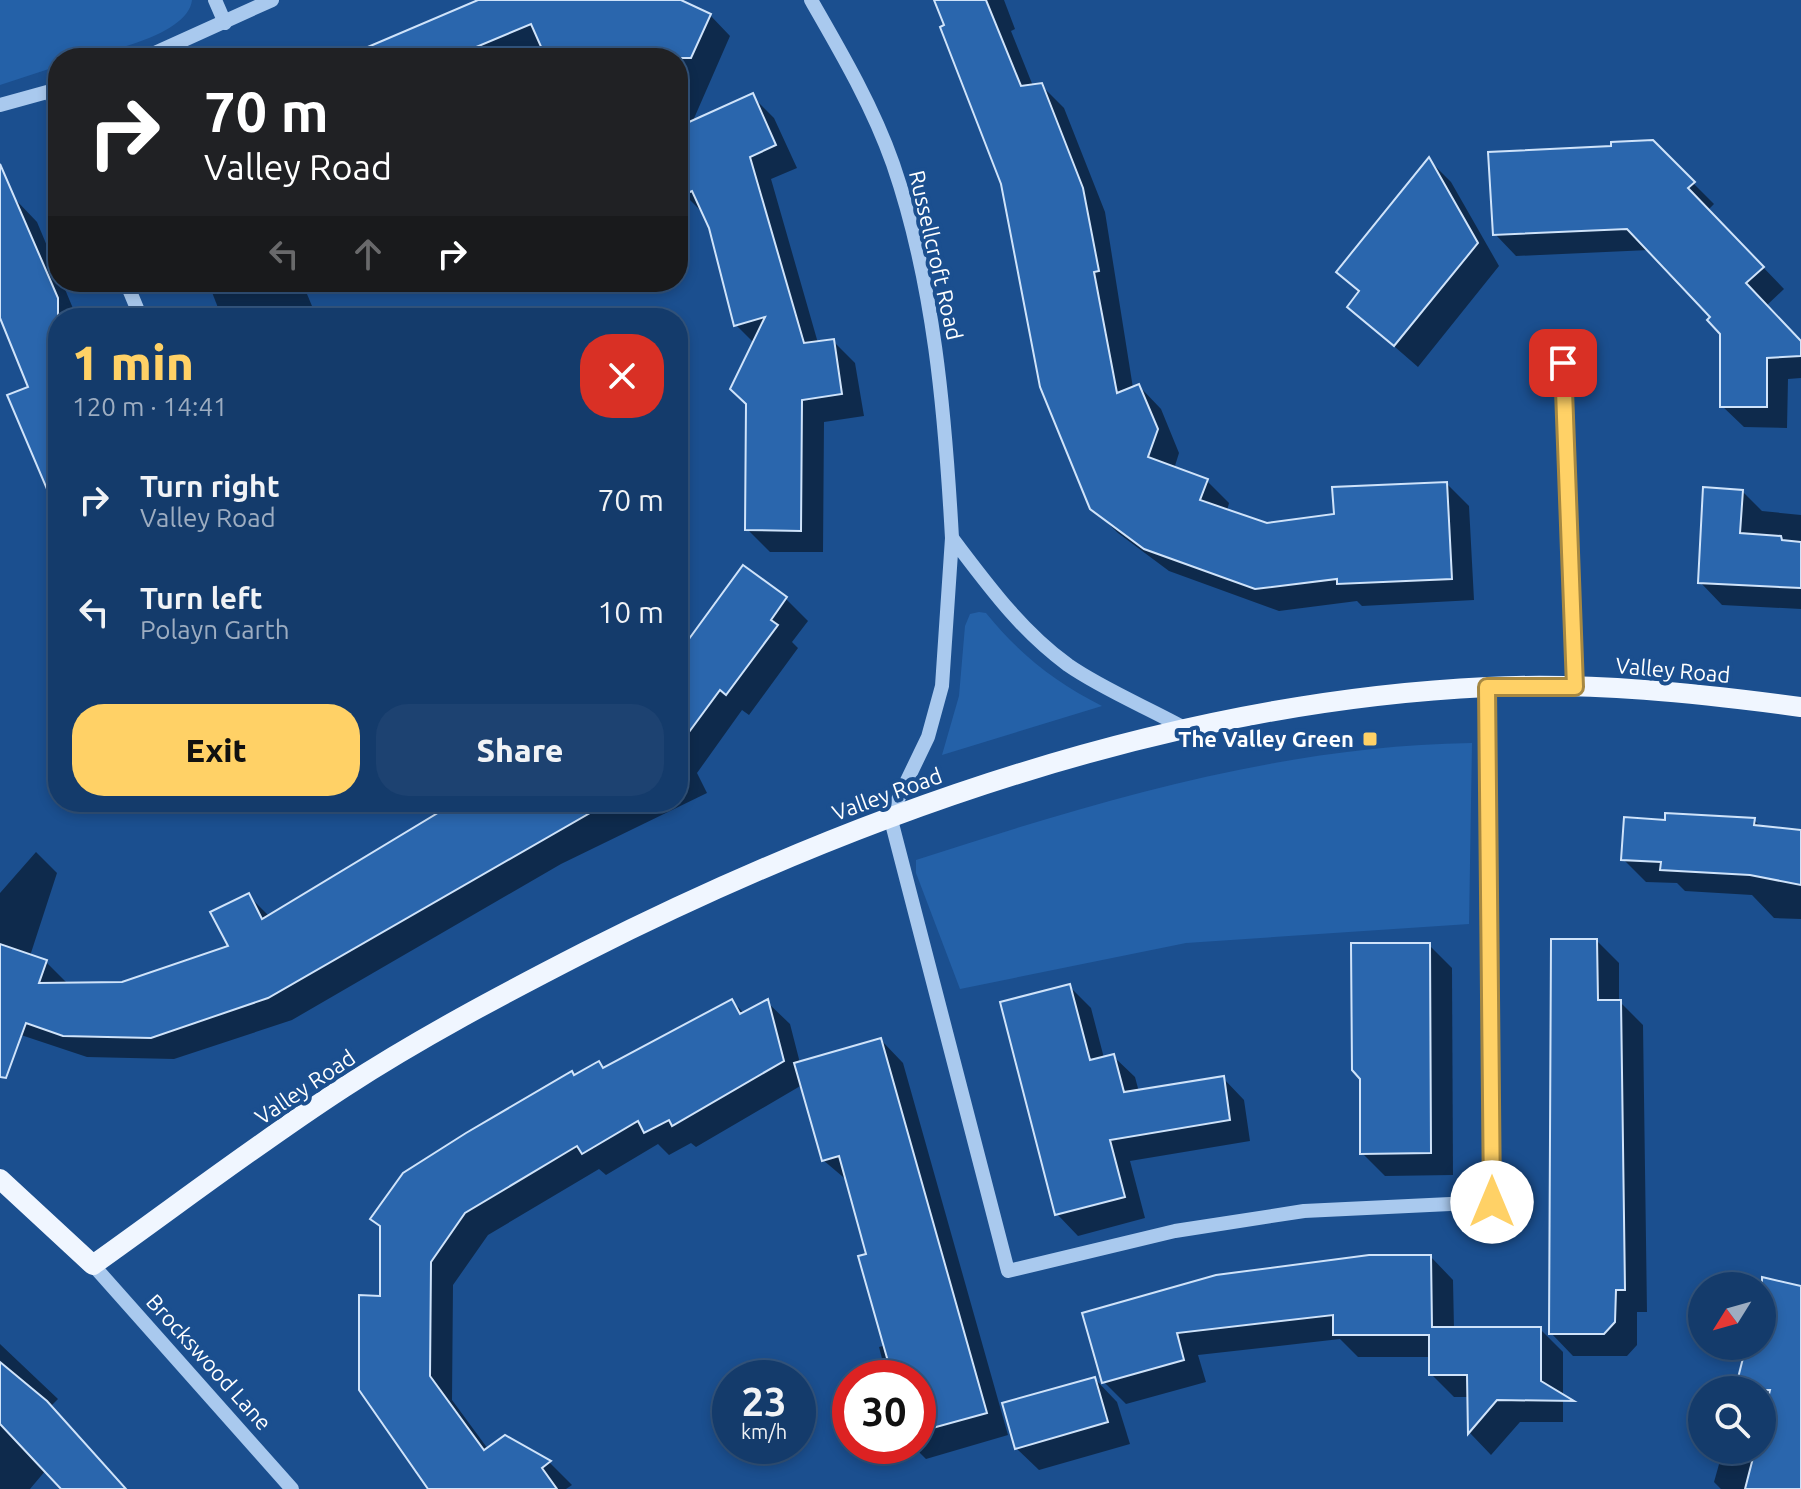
<!DOCTYPE html>
<meta charset="utf-8">
<style>
body{margin:0;font-family:Ubuntu,sans-serif;background:#1d4271;color:#f1f3f6;height:100vh;display:flex;flex-direction:column;font-size:30px;white-space:nowrap}
*{box-sizing:border-box;margin:0}
p{font-size:26px;color:#9dadc1}
.icon{flex:none;width:44px;height:44px;fill:none;stroke:currentColor;stroke-width:2;stroke-linecap:round;stroke-linejoin:round}
.map{position:relative;flex:1;overflow:hidden}
.drawer{position:absolute;left:48px;top:308px;width:640px;height:504px;display:flex;flex-direction:column;background:#143b6b;border-radius:32px;box-shadow:0 4px 12px #0003,0 0 0 2px #33557e}
.drawer>*{flex:none}
.hud{position:absolute;left:48px;top:48px;width:640px;height:244px;border-radius:32px;box-shadow:0 4px 12px #0003,0 0 0 2px #33557e;background:#202124;color:#fff;overflow:hidden}
.needle{width:52px;rotate:233deg}
.buttons{position:absolute;left:1688px;top:1272px;display:grid;gap:16px}
.buttons a{display:grid;place-items:center;width:88px;height:88px;border-radius:50%;background:#143b6b;box-shadow:0 4px 12px #0003,0 0 0 2px #33557e;font-size:40px}
.speed{position:absolute;left:712px;top:1360px;display:flex;gap:16px;font-size:40px;font-weight:700;text-align:center}
.speed>*{display:grid;place-content:center;width:104px;height:104px;border-radius:50%;background:#143b6b;box-shadow:0 4px 12px #0003,0 0 0 2px #33557e;line-height:1}
.speed small{font-size:20px;font-weight:400}
.speed .limit{border:12px solid #d22;background:#fff;color:#111}
.pin{position:absolute;display:grid;place-items:center;width:68px;height:68px;color:#fff;margin:-34px;border-radius:16px;box-shadow:0 4px 12px #0006}
.me{position:absolute;width:88px;margin:-44px;rotate:0deg;stroke-linejoin:round;filter:drop-shadow(0 0 6px #0008)}
.turn{display:flex;align-items:center;gap:28px;height:168px;padding:0 24px;font-size:36px}
.turn .icon{width:104px;height:104px;stroke-width:2.5}
.turn b{display:block;font-size:56px;line-height:68px}
.lanes{display:flex;align-items:center;height:76px;padding:0 24px;background:#0003;justify-content:center;gap:40px;direction:ltr}
.lanes .off{opacity:.35}
.round{display:grid;place-items:center;flex:none;width:84px;height:84px;border-radius:32px;background:#1d4271}
.headline{display:flex;align-items:center;justify-content:space-between;height:136px;padding:0 24px}
h1{font-size:48px;font-weight:800;line-height:60px;color:#ffd166}
.primary-button{display:flex;gap:16px;margin-top:auto;padding:16px 24px}
.primary-button a{flex:1;height:92px;border-radius:32px;background:#ffd166;color:#111;font-size:32px;font-weight:800;line-height:92px;text-align:center}
.primary-button a+a{background:#1d4271;color:#f1f3f6}
ul{padding:0;list-style:none}
li{display:flex;align-items:center;gap:24px;height:112px;padding:0 24px}
li div{flex:1}
li b{display:block;font-size:30px}
li em{font-style:normal}
.map>svg:first-child{display:block}
.green{fill:#2461a8}
.shadow{fill:#0007}
.building{fill:#2a66ad;stroke:#cfe3fa;stroke-width:2}
.lines{fill:none;stroke-linecap:round;stroke-linejoin:round}
.minor{stroke:#a9c9ee;stroke-width:14}
.major{stroke:#f0f6ff;stroke-width:20}
.route-casing{stroke:#a68842;stroke-width:20}
.route{stroke:#ffd166;stroke-width:14}
.poi-dot{fill:#ffd166;stroke:#1b4f8f;stroke-width:3}
.labels{text-anchor:middle;stroke-width:8;stroke-linejoin:round;paint-order:stroke}
.street-label{font-size:22px;fill:#fff;stroke:#1b4f8f}
.poi-label{font-size:22px;font-weight:bold;fill:#fff;stroke:#1b4f8f;text-anchor:end}
</style>
<div class="map">
<svg width="1801" height="1489" viewBox="0 0 1801 1489">
<rect width="100%" height="100%" fill="#1b4f8f"/>
<!-- green -->
<g class="green">
<path d="M0 0H192C188 38 89 58 58 58V66L0 85Z"/>
<path d="M979 612 986 613C1019 654 1055 682 1102 706L942 755 959 696 965 626 970 614Z"/>
<path d="M1472 743 1469 924 1186 943 960 989 916 873V860C1098 801 1279 746 1472 743Z"/>
</g>
<!-- shadow -->
<g class="shadow">
<path d="M483 0H677L710 15 730 36 692 123 752 96 774 118 797 168 771 179 818 343 833 341 855 363 864 416 824 422 823 552H770L747 529 755 344 736 325 706 216 684 194 678 180V129L685 126 678 123V58H551L543 47 518 58H355Z"/>
<path d="M935 0H1004L1015 29 1011 31 1033 86 1041 85 1064 108 1105 212 1133 388 1139 386 1161 409 1179 453 1174 469 1206 480 1229 503 1227 511 1267 525 1336 516 1447 484 1469 506 1474 600 1362 606 1357 601 1279 611 1169 571 1118 533 1094 510 1002 183Z"/>
<path d="M1652 142 1714 204 1708 210 1784 289 1766 306 1801 343V378L1788 379 1787 428 1744 427 1722 406V333L1713 317 1649 250 1516 256 1495 234 1613 148Z"/>
<path d="M1429 160 1451 182 1499 266 1418 367 1349 307 1360 294 1339 272Z"/>
<path d="M15 199 37 222 58 272V282H62L77 318H58V519L9 396 31 388 0 313V205Z"/>
<path d="M208 282H302L317 318H222Z"/>
<path d="M1742 491 1762 511 1801 515V609L1722 605 1700 582Z"/>
<path d="M786 599 808 621 792 642 798 648 749 715 742 710 697 773 707 793 561 864 292 1020 174 1059 87 1057 0 1028V893L36 852 57 873 30 956 46 962 69 985 122 984 230 947 249 896 269 916 461 802H678V657Z"/>
<path d="M1754 820 1761 827 1801 829V919L1774 918 1752 895 1685 891 1677 883 1646 882 1623 859 1667 822Z"/>
<path d="M1597 941 1619 963V1001L1643 1025 1647 1312H1637V1345L1627 1356H1573L1551 1333Z"/>
<path d="M1429 945 1452 968 1453 1175 1385 1176 1362 1153V1078Z"/>
<path d="M1069 986 1091 1008 1104 1058 1113 1056 1135 1077 1139 1092 1223 1078 1244 1100 1250 1141 1130 1161 1145 1218 1078 1236 1057 1214Z"/>
<path d="M732 1001 745 1014 767 1002 790 1024 800 1063 881 1040 903 1063 1008 1435 926 1459 913 1446H918V1378H887L879 1347 886 1345 869 1255 849 1182 823 1160 802 1085 696 1147 691 1143 669 1155 658 1144 606 1175 599 1169 488 1235 453 1285 452 1400 488 1449 505 1437 550 1463 572 1485 566 1489H431L382 1298V1229L372 1219 575 1077 599 1063 605 1070Z"/>
<path d="M1431 1257 1453 1280 1454 1329H1540L1563 1352V1422H1520L1491 1455 1470 1433 1469 1397H1454L1431 1374V1357H1358L1340 1339 1198 1355 1206 1382 1126 1404 1104 1382 1084 1314Z"/>
<path d="M1801 1288V1489H1721L1714 1482 1723 1450H1762V1390H1738L1749 1346H1762V1292Z"/>
<path d="M0 1344 58 1399 50 1407 126 1489H64L46 1470 30 1489H0Z"/>
<path d="M1095 1379 1117 1402 1130 1444 1039 1470 1016 1448Z"/>
</g>
<!-- building -->
<g class="building">
<path d="M478 0H681L711 14 691 58H546L531 24 450 58H342Z"/>
<path d="M934 0H986L1021 86 1042 83 1083 188 1099 271 1094 272 1117 393 1139 384 1158 429 1148 457 1208 479 1200 500 1267 523 1334 514 1332 487 1447 482 1452 579 1337 584V579L1255 589 1144 549 1090 509 1040 387 1001 184 940 27 944 25Z"/>
<path d="M753 93 776 145 750 157 804 343 834 339 842 394 802 400 801 531 745 530 746 404 730 389 765 317 734 326 709 228 692 191 678 197V127Z"/>
<path d="M1653 140 1695 182 1688 188 1764 267 1746 283 1801 341V356L1767 358V407H1720V334L1707 320 1710 317 1627 229 1493 235 1488 152 1611 146V142Z"/>
<path d="M1429 157 1478 243 1394 346 1347 307 1359 291 1336 272Z"/>
<path d="M0 164 58 298V515L7 395 28 387 0 318Z"/>
<path d="M1703 487 1743 490 1740 533 1781 536 1782 540 1801 542V588L1698 583Z"/>
<path d="M743 565 787 597 771 620 778 625 726 695 720 690 678 747V654Z"/>
<path d="M456 802H609L268 998 151 1038 63 1036 26 1023 6 1078 0 1077V944L47 960 39 983 122 982 228 946 210 912 249 893 262 919Z"/>
<path d="M1665 813 1755 818 1754 825 1801 830V885L1750 875 1660 870 1661 862 1621 860 1624 817 1665 820Z"/>
<path d="M1551 939H1597L1598 1000H1621L1625 1290H1616L1615 1322 1604 1334H1549Z"/>
<path d="M1351 943H1430L1431 1153 1360 1154V1079L1352 1070Z"/>
<path d="M1070 984 1090 1060 1114 1054 1124 1092 1224 1076 1230 1120 1110 1140 1125 1197 1055 1215 1000 1002Z"/>
<path d="M732 999 740 1014 768 999 784 1061 672 1126 669 1120 644 1133 638 1121 582 1154 577 1146 465 1213 431 1262 430 1376 484 1450 505 1435 551 1461 542 1468 557 1489H428L359 1390V1295L380 1296V1226L370 1219 403 1173 466 1133 572 1071 574 1075 599 1061 603 1068Z"/>
<path d="M881 1038 987 1413 918 1432V1378H898L894 1363 889 1365 858 1256 866 1254 839 1156 822 1161 794 1063Z"/>
<path d="M1369 1255H1431L1432 1327H1541V1381L1574 1401 1497 1400 1468 1434 1467 1375H1429V1335H1333V1315L1177 1333 1184 1360 1102 1383 1082 1313 1216 1275Z"/>
<path d="M1762 1277 1801 1286V1489H1745L1755 1450H1762V1423L1770 1390H1735L1746 1346H1762Z"/>
<path d="M0 1362 47 1401 126 1489H61L0 1424Z"/>
<path d="M1095 1377 1108 1422 1015 1449 1002 1403Z"/>
</g>
<g class="lines">
<!-- minor -->
<g class="minor">
<path d="M215 0 225 23"/>
<path d="M811 0C841 52 873 107 893 164 934 283 945 412 952 538"/>
<path d="M144 58 272 0"/>
<path d="M50 92 58 112"/>
<path d="M0 105 58 89"/>
<path d="M126 282 141 318"/>
<path d="M1563 363 1575 687"/>
<path d="M1188 730C1149 708 1104 690 1068 665 1020 630 987 584 952 538L942 686 928 737 890 816 1008 1271 1175 1231 1304 1211 1492 1202 1487 687"/>
<path d="M93 1265 292 1489"/>
</g>
<!-- major -->
<path class="major" d="M0 1179 93 1265C176 1206 257 1144 343 1088 420 1038 503 994 585 952 864 811 1172 702 1487 687 1592 682 1697 693 1801 707"/>
</g>
<g class="lines">
<defs>
<path id="route" d="M1492 1202 1487 687H1575L1563 363"/>
</defs>
<!-- route casing -->
<use href="#route" class="route-casing"/>
<!-- route -->
<use href="#route" class="route"/>
</g>
<!-- markers -->
<rect class="poi-dot" x="1362" y="731" width="16" height="16" rx="4"/>
<g class="labels">
<!-- street labels -->
<g class="street-label">
<text transform="translate(936 255) rotate(77)" y="8">Russellcroft Road</text>
<text transform="translate(1673 670) rotate(5)" y="8">Valley Road</text>
<text transform="translate(887 794) rotate(-20)" y="8">Valley Road</text>
<text transform="translate(305 1087) rotate(-34)" y="8">Valley Road</text>
<text transform="translate(209 1362) rotate(48)" y="8">Brockswood Lane</text>
</g>
<!-- poi labels -->
<g class="poi-label">
<text x="1354" y="747">The Valley Green</text>
</g>
</g>
</svg>
<div class="buttons">
<a><svg class="needle" viewBox="-14 -14 28 28"><path d="M0-13l5 13h-10z" fill="#e53935"/><path d="M0 13l5-13h-10z" fill="#9dadc1"/></svg></a>
<a><svg class="icon" aria-label="search" viewBox="0 0 24 24"><circle cx="10" cy="10" r="6"/><path d="M15 15l6 6"/></svg></a>
</div>
<div class="speed"><div>23<small>km/h</small></div><div class="limit">30</div></div>
<div class="pin" style="left:1563px;top:363px;background:#d93025"><svg class="icon" aria-label="arrive" viewBox="0 0 24 24"><path d="M6 21V4h12l-3 4 3 4H6"/></svg></div>
<svg class="me" style="left:1492px;top:1202px" viewBox="-20 -20 40 40"><circle r="19" fill="#fff"/><path d="M0-13L10 11 0 6-10 11z" fill="#ffd166"/></svg>
<div class="hud">
<div class="turn"><svg class="icon" aria-label="right" viewBox="0 0 24 24"><path d="M7 20v-9h11M14 6l5 5-5 5"/></svg><div><b>70 m</b>Valley Road</div></div>
<div class="lanes"><svg class="icon off" aria-label="left" viewBox="0 0 24 24"><path d="M17 20v-9H6M10 6l-5 5 5 5"/></svg><svg class="icon off" aria-label="ahead" viewBox="0 0 24 24"><path d="M12 20V5M6 11l6-6 6 6"/></svg><svg class="icon" aria-label="right" viewBox="0 0 24 24"><path d="M7 20v-9h11M14 6l5 5-5 5"/></svg></div>
</div>
<section class="drawer">
<div class="headline"><div><h1>1 min</h1><p>120 m · 14:41</p></div><a class="round" style="background:#d93025;color:#fff"><svg class="icon" aria-label="close" viewBox="0 0 24 24"><path d="M6 6l12 12M18 6L6 18"/></svg></a></div>
<ul>
<li><svg class="icon" aria-label="right" viewBox="0 0 24 24"><path d="M7 20v-9h11M14 6l5 5-5 5"/></svg><div><b>Turn right</b><p>Valley Road</p></div><em>70 m</em></li>
<li><svg class="icon" aria-label="left" viewBox="0 0 24 24"><path d="M17 20v-9H6M10 6l-5 5 5 5"/></svg><div><b>Turn left</b><p>Polayn Garth</p></div><em>10 m</em></li>
</ul>
<div class="primary-button"><a>Exit</a><a>Share</a></div>
</section>
</div>
